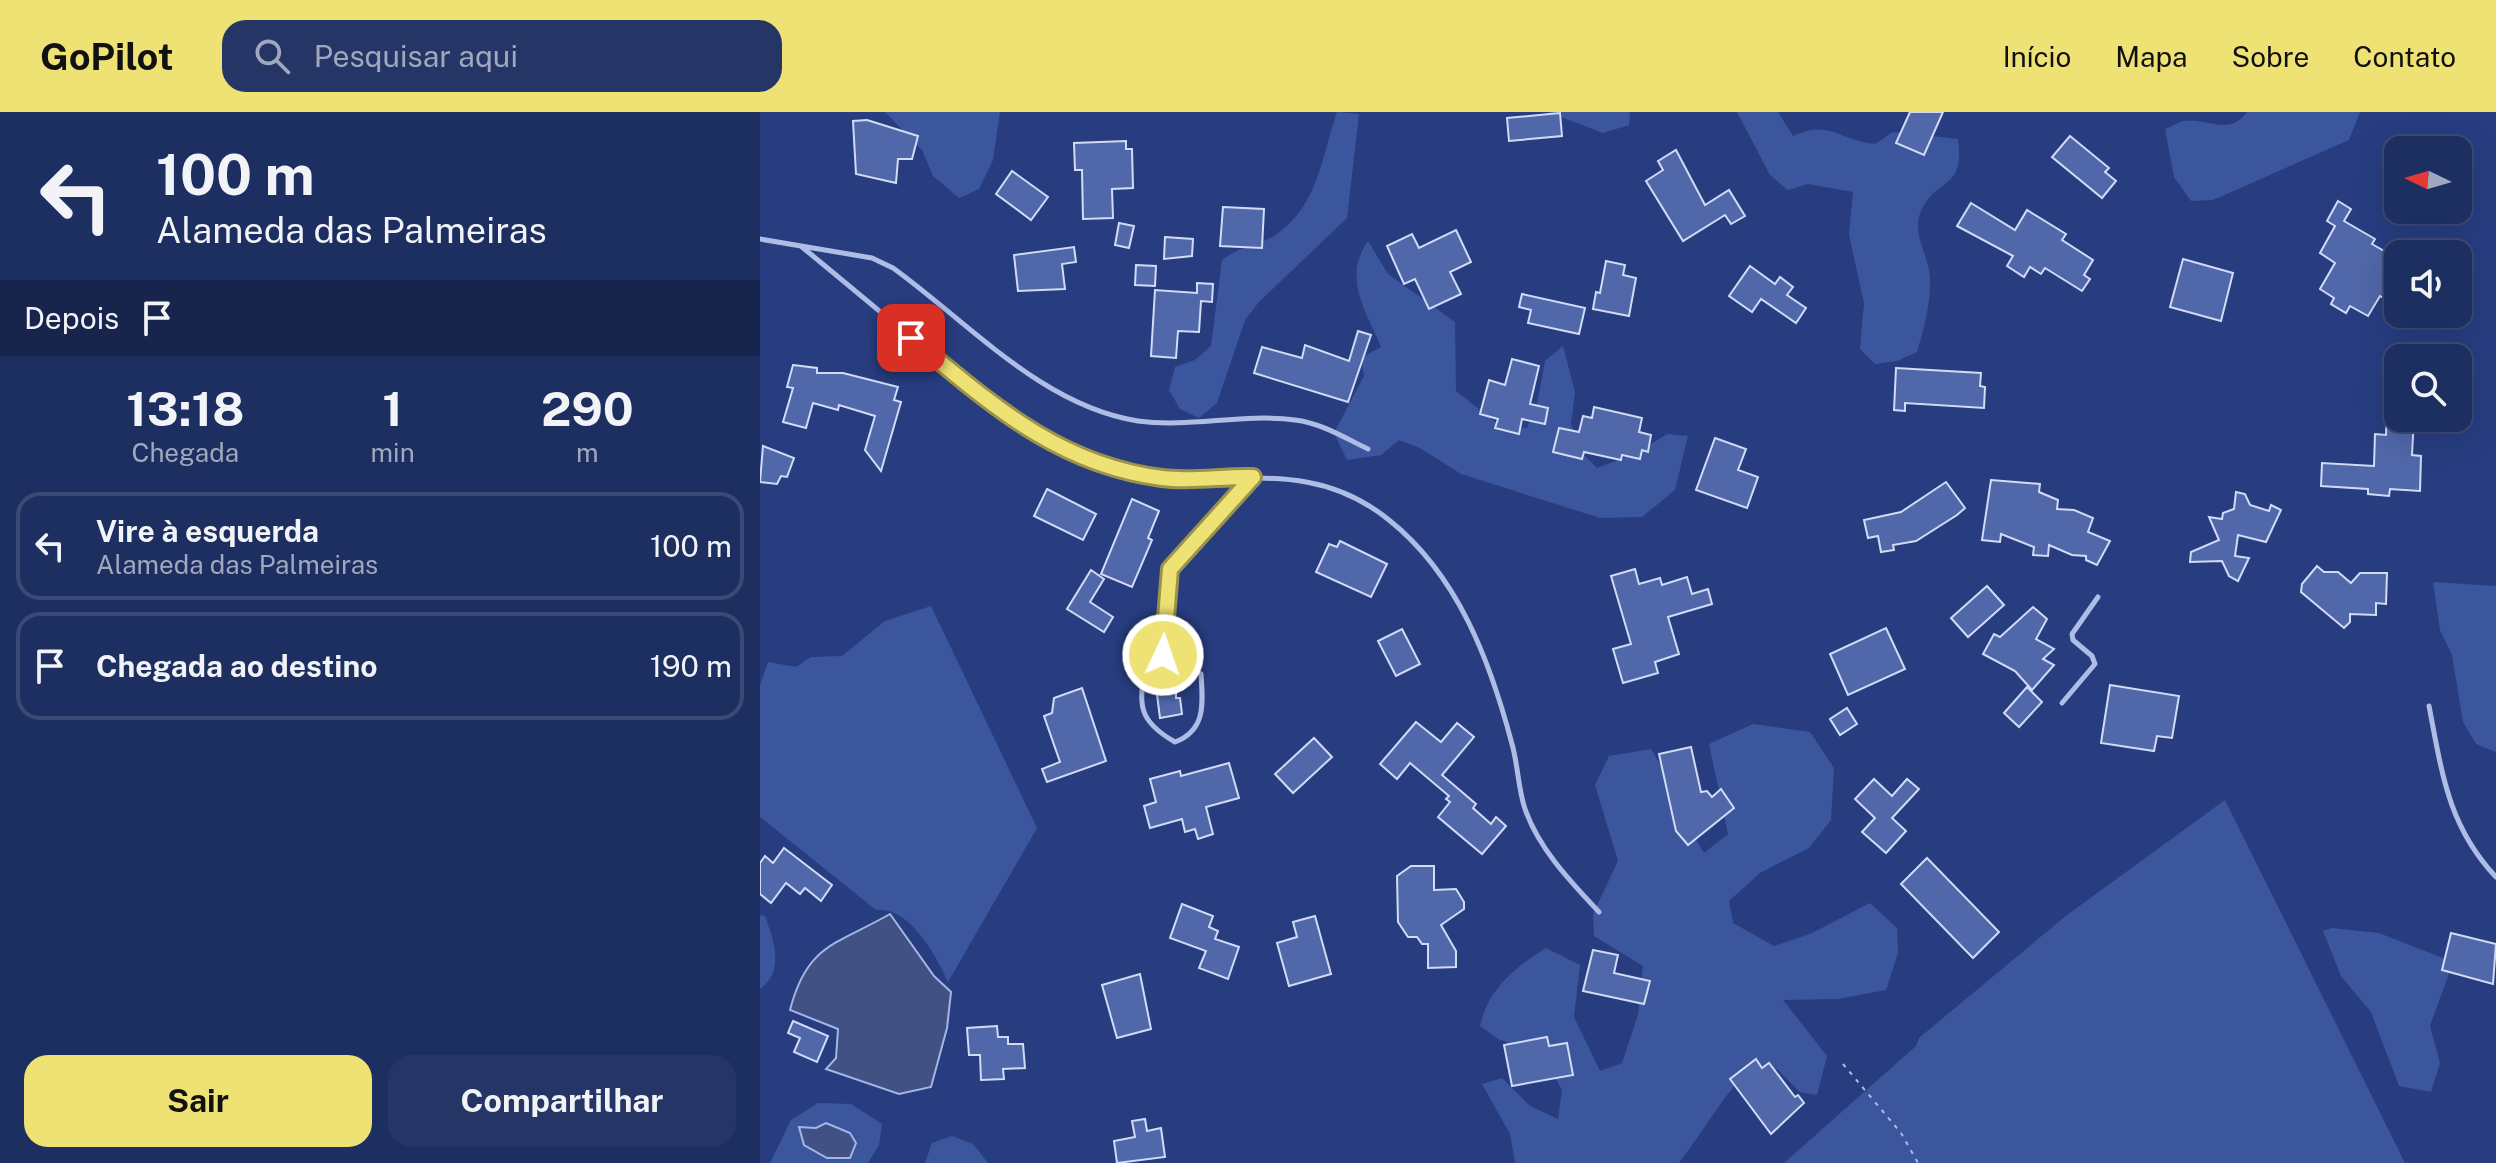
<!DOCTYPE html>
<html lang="pt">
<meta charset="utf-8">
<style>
body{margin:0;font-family:"Public Sans",sans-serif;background:#253666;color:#f1f3f6;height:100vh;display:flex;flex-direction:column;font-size:30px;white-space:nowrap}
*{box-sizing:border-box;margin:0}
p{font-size:26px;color:#a0a8bd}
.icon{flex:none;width:44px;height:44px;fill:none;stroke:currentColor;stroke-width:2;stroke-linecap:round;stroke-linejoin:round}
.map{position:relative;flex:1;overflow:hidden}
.side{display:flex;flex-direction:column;background:#1d2e60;width:760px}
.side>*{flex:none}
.hud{background:#1d2e60;color:#f1f3f6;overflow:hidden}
.needle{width:52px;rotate:275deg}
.buttons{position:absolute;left:1624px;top:24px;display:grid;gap:16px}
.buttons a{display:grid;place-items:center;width:88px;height:88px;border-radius:16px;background:#1d2e60;box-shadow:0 8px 32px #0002,0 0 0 2px #3b4a75;font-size:40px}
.pin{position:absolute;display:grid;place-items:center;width:68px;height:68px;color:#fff;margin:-34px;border-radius:16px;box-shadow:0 4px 12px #0006}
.me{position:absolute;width:88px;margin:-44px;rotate:3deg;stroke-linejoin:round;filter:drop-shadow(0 0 6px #0008)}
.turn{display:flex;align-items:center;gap:28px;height:168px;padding:0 24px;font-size:36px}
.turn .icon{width:104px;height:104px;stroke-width:2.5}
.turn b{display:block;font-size:56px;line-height:68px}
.then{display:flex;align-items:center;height:76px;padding:0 24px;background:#0003;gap:16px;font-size:30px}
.eta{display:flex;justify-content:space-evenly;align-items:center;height:136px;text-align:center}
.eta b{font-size:48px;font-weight:700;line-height:56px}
.cta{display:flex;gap:16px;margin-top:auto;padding:16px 24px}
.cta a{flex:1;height:92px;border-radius:24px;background:#eee274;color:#111;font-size:32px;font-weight:700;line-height:92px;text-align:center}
.cta a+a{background:#253666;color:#f1f3f6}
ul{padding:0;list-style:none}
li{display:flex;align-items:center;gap:24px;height:108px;margin:0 16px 12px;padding:0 8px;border:4px solid #3b4a75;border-radius:24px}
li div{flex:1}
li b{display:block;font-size:30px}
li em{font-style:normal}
header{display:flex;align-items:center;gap:48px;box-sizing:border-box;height:112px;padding:0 40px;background:#eee274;color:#111}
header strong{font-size:38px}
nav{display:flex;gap:44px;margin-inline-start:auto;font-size:28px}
.search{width:560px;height:72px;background:#253666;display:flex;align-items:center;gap:20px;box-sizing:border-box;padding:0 28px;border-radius:24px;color:#a0a8bd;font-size:30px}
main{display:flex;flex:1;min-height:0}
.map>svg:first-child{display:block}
.green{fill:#3c569d}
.water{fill:#415183;stroke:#a3b6e6;stroke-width:2}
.building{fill:#5067a9;stroke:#d1dbf5;stroke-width:2}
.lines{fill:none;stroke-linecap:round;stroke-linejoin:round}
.path{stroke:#aebde6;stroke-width:2;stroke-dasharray:4 6;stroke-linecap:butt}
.service{stroke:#aebde6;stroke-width:5}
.route-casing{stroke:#9b934b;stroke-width:20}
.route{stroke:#eee274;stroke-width:14}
</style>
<header>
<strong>GoPilot</strong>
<div class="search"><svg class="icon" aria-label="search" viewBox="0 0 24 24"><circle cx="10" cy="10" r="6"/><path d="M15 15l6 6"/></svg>Pesquisar aqui</div>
<nav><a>Início</a><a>Mapa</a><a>Sobre</a><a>Contato</a></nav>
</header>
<main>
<section class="side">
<div class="hud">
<div class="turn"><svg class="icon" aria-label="left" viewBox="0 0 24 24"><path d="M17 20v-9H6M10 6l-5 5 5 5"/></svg><div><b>100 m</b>Alameda das Palmeiras</div></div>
<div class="then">Depois<svg class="icon" aria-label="arrive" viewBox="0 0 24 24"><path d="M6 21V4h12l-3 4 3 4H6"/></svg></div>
</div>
<div class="eta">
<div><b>13:18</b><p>Chegada</p></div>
<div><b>1</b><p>min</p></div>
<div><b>290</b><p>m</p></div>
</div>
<ul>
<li><svg class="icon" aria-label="left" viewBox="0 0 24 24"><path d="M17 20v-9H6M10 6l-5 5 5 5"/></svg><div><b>Vire à esquerda</b><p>Alameda das Palmeiras</p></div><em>100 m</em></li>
<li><svg class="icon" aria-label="arrive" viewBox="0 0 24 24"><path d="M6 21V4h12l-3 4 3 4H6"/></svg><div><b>Chegada ao destino</b></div><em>190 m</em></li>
</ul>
<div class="cta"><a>Sair</a><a>Compartilhar</a></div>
</section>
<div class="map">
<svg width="1736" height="1051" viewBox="0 0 1736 1051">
<rect width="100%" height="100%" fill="#273d80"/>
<!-- green -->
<g class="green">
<path d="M125 0H240L233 48 219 77 199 86 173 64 162 38Z"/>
<path d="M577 0 599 2 587 106 499 190 485 208 457 291 439 306 420 297 409 278 415 255 435 248 451 234 462 148C481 133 498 135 517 122 558 93 562 44 577 0Z"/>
<path d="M788 0H870L869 13 843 21Z"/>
<path d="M977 0H1018L1033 24C1069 7 1079 28 1115 32L1133 20 1198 27C1205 79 1177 64 1161 99 1151 121 1169 144 1170 166 1171 191 1164 216 1157 240L1137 249 1115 252 1100 237 1104 191 1089 123 1093 80 1048 72 1028 78 1010 63Z"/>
<path d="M1487 0H1600L1589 28 1453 88 1431 89 1414 65 1405 17C1411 15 1418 10 1424 9 1447 5 1469 25 1487 0Z"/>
<path d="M608 129 628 162 695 210 696 279 739 313 767 316 777 292 785 249 803 234 815 280 811 312 822 341 837 356 877 341 907 322 928 324 915 378 882 405 840 406 701 362 660 336 639 328 621 343 587 348 574 321 604 264 601 246 621 235C606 199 582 166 608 129Z"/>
<path d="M1673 470 1736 474V640L1716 632 1703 610 1692 543 1680 518Z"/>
<path d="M171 494 277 716 188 870C176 843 149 794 116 798L0 705V573L8 550 36 555 51 545 82 544 125 509Z"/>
<path d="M993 612 1050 620 1074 656 1071 708 1049 736 1000 761 969 789 973 811 1014 834 1052 821 1110 791 1137 816 1138 841 1126 878 1078 887 1023 888 1067 944 1057 983 1040 980 1018 958 994 951C965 981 944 1018 919 1051H755L750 1022 722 972 742 966 770 994 798 1007 802 978 783 943 738 927 720 914C728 877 754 856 786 836L820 853 814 905 840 959 862 951 878 903 883 854 834 824 833 802 858 749 835 673 849 644 891 637C912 671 923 708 944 741L968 722 949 632Z"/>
<path d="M1465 688 1645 1051H1024L1156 934 1159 926 1307 803Z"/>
<path d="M0 803 5 804C14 829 25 859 0 877Z"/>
<path d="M1572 816 1619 821 1693 850 1670 914 1680 951 1671 980 1639 974 1611 900 1581 864 1563 819Z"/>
<path d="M58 991 91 992 122 1012 119 1033 108 1051H10L31 1008Z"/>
<path d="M192 1024 213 1032 228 1051H165L172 1031Z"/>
</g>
<!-- water -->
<g class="water">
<path d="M130 802 174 864 191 880 187 916 171 975 139 982 66 957 76 946 78 917 30 898C47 832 76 833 130 802Z"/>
<path d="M66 1011 90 1021 96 1031 90 1046H67L44 1033 39 1015 56 1016Z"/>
</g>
<!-- building -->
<g class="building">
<path d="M1150 0H1183L1164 43 1136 31Z"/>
<path d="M800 1 802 24 749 29 747 6Z"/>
<path d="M107 8 158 24 152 47H138L136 71 96 62 93 9Z"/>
<path d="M1310 24 1349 56 1345 60 1356 69 1342 86 1292 45Z"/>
<path d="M366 29V37H372L373 76 352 77 353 106 323 107 322 58H315L314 31Z"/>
<path d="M916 38 945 93 969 78 985 104 971 112 965 103 923 129 886 69 903 58 898 49Z"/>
<path d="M252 59 288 85 271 108 236 82Z"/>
<path d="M1578 89 1591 97 1584 109 1615 127 1612 132 1638 147V160L1631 177 1625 187 1620 184 1608 204 1590 194 1586 201 1571 192 1574 186 1560 177 1575 151 1560 141 1575 114 1567 109Z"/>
<path d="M1211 91 1255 118 1267 98 1306 122 1302 128 1333 148 1324 163 1330 167 1322 179 1285 156 1281 162 1270 155 1264 165 1247 154 1253 144 1197 114Z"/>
<path d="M463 95 504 97 502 136 460 134Z"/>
<path d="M359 111 374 114 369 136 355 133Z"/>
<path d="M696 118 711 150 690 160 701 182 669 197 655 167 644 172 627 134 652 122 659 136Z"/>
<path d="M405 125 433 127 432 144 404 147Z"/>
<path d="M314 135 316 150 302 152 305 177 258 179 254 143Z"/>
<path d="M1423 147 1473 161 1461 209 1410 195Z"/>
<path d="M846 149 865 153 863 163 876 166 869 204 833 197 836 180 840 181Z"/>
<path d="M376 153 396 154 395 174 375 173Z"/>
<path d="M990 154 1015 172 1020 165 1033 175 1027 183 1046 196 1036 211 1001 187 992 200 969 184Z"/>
<path d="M437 171 453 172 452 190 441 189 439 220 418 219 416 246 391 244 395 178 437 181Z"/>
<path d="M762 182 825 196 819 222 768 211 771 198 759 195Z"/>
<path d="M598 219 611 223 588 290 494 261 502 235 542 246 545 233 589 249Z"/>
<path d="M752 247 779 254 770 292 788 296 785 312 762 307 759 322 735 316 738 307 720 302 729 268 745 273Z"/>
<path d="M33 253 57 256V261H83L138 275 134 288 141 290 121 359 105 338 115 304 79 293 78 298 53 291 46 316 23 310 33 276 27 275Z"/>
<path d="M1136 256 1221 261 1220 274 1225 275 1224 296 1145 291V299L1134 298Z"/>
<path d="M1627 294 1638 295V306H1654L1652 343 1661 344 1660 379 1630 377 1629 384 1608 382V377L1561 374 1562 351 1614 354 1615 322 1626 323Z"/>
<path d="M834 295 882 306 879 320 891 323 888 340 882 338 880 347 862 343 861 348 824 340 822 347 793 340 799 316 819 320 823 304 832 306Z"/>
<path d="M955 326 986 337 978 358 998 365 987 396 936 378Z"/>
<path d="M3 334 34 346 27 365 21 364 17 372 0 370Z"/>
<path d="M1231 368 1280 372 1279 380 1298 388 1297 397 1314 398 1333 406 1328 420 1350 429 1337 453 1326 448V444L1312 443 1289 433 1288 444 1273 443 1274 435 1241 422 1240 430 1222 428Z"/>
<path d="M1186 370 1205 396 1197 403 1156 429 1133 433 1134 438 1121 440 1118 424 1108 426 1104 408 1141 400Z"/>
<path d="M287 377 336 402 323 428 274 404Z"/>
<path d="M1476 380 1485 382 1490 393 1509 399 1511 393 1521 398 1506 430 1478 423 1475 444 1489 446 1478 469 1469 464 1462 449 1430 450 1431 440 1459 428 1449 405 1462 407 1463 401 1474 397Z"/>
<path d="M372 387 399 399 388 426 392 428 372 475 341 462Z"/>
<path d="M580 429 627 452 611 485 556 460 569 432 577 435Z"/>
<path d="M1557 454 1564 460H1578L1591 471 1600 461H1627L1626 492 1616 491V503L1590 502V510L1584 516 1541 480 1542 472Z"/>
<path d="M875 457 879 472 900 466 902 473 927 465 932 482 948 477 952 492 908 505 919 542 895 550 898 561 863 571 853 537 871 532 851 464Z"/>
<path d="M331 458 344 467 330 490 353 505 344 520 307 497Z"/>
<path d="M1227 474 1244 493 1208 525 1191 506Z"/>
<path d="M1273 495 1287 507 1276 527 1294 537 1283 547 1294 553 1272 578 1255 559 1223 542 1234 522 1240 525Z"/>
<path d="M1126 516 1145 557 1088 583 1070 542Z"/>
<path d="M642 517 660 552 636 564 618 529Z"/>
<path d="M394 559H416V586H420L422 602 400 606Z"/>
<path d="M1350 573 1419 584 1412 626 1397 624 1394 639 1341 631Z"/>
<path d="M1267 575 1282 590 1259 615 1244 601Z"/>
<path d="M322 576 346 649 287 670 282 657 300 650 284 604 292 601 294 586Z"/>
<path d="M1087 596 1097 612 1080 623 1070 607Z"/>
<path d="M656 610 681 630 697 611 714 625 682 663 716 692 713 696 731 712 736 705 746 714 722 742 678 705 690 690 686 687 689 684 650 651 637 667 620 652Z"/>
<path d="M554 626 572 645 533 681 515 662Z"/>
<path d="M931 635 941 680 947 679 952 685 961 677 974 696 928 733 916 719 899 642Z"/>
<path d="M469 651 479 686 446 695 453 722 438 727 435 717 425 720 422 707 390 716 384 694 396 690 390 667 420 659 421 664Z"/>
<path d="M1114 667 1132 684 1147 667 1159 677 1132 706 1146 719 1126 741 1102 720 1115 706 1095 687Z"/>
<path d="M24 736 72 773 61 789 45 776 40 782 26 771 11 791 0 782V751L5 744 13 751Z"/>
<path d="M1167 746 1239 820 1213 846 1141 772Z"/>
<path d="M651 754H674V778L696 777 704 790V797L681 813 696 839V855L668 856V832H662L657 825H648L638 810 637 764Z"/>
<path d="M422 792 453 804 449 815 458 819 455 827 479 835 468 867 439 856 446 839 410 826Z"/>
<path d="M555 804 571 862 529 874 517 831 537 825 533 810Z"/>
<path d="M1691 821 1736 832 1733 872 1682 858Z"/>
<path d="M833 838 858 843 854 861 890 869 884 892 823 879Z"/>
<path d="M380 862 391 917 357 926 342 873Z"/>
<path d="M33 909 68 924 57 950 34 940 40 926 28 921Z"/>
<path d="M237 914 238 925H248V932H263L265 956 243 957 244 967 221 968 220 943H209L207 916Z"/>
<path d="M787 925 789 934 807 931 813 963 752 974 744 933Z"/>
<path d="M996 947 1002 956 1009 951 1035 985 1038 983 1044 991 1011 1022 970 967Z"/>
<path d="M385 1007 387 1019 401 1016 405 1045 357 1051 354 1029 375 1025 372 1009Z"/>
</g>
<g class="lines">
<!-- path -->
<path class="path" d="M1083 952 1141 1021 1158 1051"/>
<!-- service -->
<g class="service">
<path d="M0 127 112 146 133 156C208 210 282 294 378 309 430 316 483 301 535 308 561 311 585 326 608 337"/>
<path d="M42 135C87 172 132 209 176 247 221 284 271 329 326 349 357 360 394 367 427 367 503 367 565 356 629 408 698 463 730 549 752 632 758 653 758 676 765 697 779 737 810 769 839 800"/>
<path d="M403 543 441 562C443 592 446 618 415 630 378 609 378 593 386 553Z"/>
<path d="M403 543 410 457 493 365"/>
<path d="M1302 591 1335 552 1332 544 1313 528 1312 522 1338 485"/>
<path d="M1669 594C1682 661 1688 714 1736 765"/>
</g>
</g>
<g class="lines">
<defs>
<path id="route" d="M151 226C229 290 297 353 402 366 432 370 463 364 493 365L410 457 403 543"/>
</defs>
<!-- route casing -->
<use href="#route" class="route-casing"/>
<!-- route -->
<use href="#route" class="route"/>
</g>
</svg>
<div class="buttons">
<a><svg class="needle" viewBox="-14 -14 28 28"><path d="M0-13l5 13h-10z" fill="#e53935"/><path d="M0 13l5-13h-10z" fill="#a0a8bd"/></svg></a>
<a><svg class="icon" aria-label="sound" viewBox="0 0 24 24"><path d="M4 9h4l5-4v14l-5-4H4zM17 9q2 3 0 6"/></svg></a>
<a><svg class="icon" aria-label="search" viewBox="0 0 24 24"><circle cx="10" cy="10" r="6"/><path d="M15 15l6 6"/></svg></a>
</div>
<div class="pin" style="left:151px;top:226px;background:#d93025"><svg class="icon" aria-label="arrive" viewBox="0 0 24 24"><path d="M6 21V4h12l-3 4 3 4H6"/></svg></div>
<svg class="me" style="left:403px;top:543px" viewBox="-20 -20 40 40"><circle r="17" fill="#eee274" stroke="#fff" stroke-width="3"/><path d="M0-11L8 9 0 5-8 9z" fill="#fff"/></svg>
</div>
</main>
